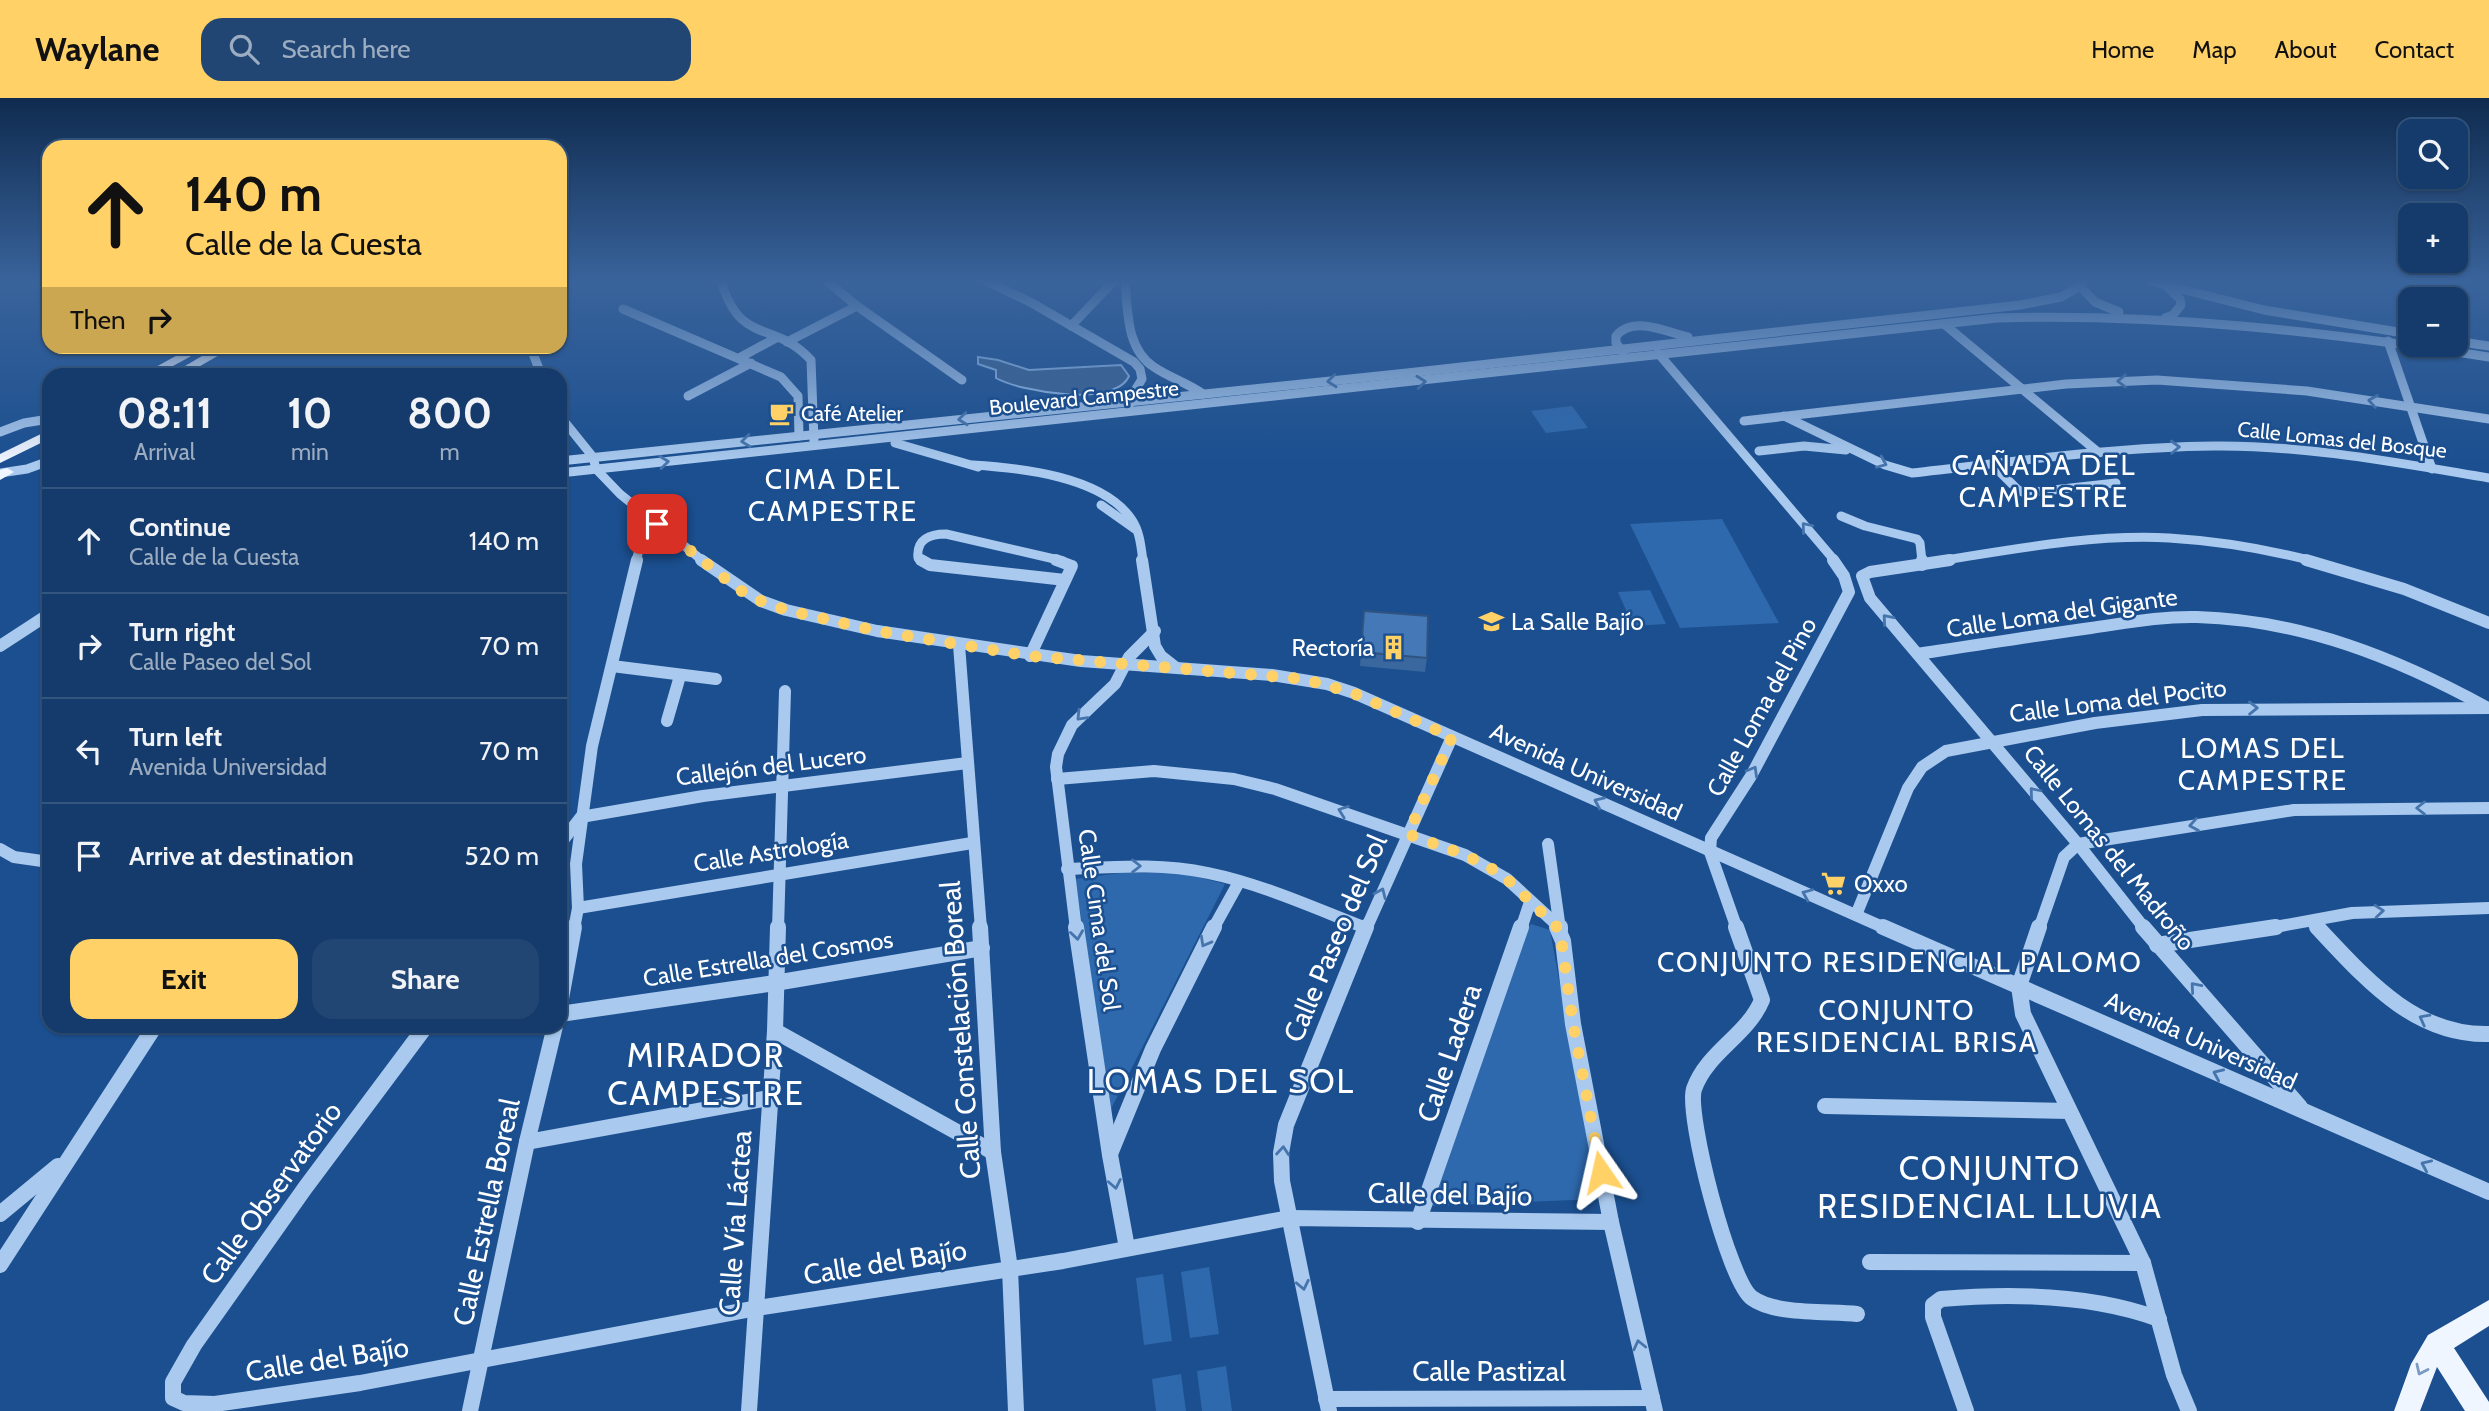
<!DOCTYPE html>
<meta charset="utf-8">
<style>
body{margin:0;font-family:Cabin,sans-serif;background:#214673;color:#f1f3f6;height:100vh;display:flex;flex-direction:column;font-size:26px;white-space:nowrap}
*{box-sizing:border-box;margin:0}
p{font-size:23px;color:#9dadc1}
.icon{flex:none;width:38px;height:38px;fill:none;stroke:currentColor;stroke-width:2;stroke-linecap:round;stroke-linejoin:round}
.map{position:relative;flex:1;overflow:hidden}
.details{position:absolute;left:42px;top:270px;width:525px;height:665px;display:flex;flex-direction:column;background:#143b6b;border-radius:21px;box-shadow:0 2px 5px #0004,0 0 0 2px #33557e}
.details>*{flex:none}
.hud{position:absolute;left:42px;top:42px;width:525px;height:214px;border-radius:21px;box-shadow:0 2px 5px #0004,0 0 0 2px #33557e;background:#ffd166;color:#111;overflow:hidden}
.fabs{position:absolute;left:2398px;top:21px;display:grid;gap:14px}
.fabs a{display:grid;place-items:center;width:70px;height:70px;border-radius:14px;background:#143b6b;box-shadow:0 2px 5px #0004,0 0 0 2px #33557e;font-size:35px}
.pin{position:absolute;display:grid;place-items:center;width:60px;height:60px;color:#fff;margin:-30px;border-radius:14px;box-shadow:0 4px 10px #0006}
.me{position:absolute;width:77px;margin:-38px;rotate:349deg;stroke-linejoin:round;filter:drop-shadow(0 0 5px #0008)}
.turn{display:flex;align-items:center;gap:24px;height:147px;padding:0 28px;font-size:32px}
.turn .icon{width:91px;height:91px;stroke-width:2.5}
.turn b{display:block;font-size:49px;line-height:60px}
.then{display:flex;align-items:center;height:66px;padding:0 28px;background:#0003;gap:14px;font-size:26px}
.eta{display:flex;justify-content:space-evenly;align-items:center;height:119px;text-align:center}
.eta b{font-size:42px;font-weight:700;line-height:49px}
.cta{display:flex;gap:14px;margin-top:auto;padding:14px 28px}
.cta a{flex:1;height:80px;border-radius:21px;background:#ffd166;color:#111;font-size:28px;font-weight:700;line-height:80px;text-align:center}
.cta a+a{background:#214673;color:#f1f3f6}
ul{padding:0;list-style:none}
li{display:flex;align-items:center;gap:21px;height:105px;padding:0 28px;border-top:2px solid #33557e}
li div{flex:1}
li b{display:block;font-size:26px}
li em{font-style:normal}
header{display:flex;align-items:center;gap:42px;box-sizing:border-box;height:98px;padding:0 35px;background:#ffd166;color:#111}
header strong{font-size:33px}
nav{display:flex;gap:38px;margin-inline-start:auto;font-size:24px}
.search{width:490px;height:63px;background:#214673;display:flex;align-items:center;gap:18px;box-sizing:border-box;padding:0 24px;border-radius:21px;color:#9dadc1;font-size:26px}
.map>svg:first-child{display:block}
.green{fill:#2e69ad}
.water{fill:#3c6290;stroke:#9cc4f0;stroke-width:2}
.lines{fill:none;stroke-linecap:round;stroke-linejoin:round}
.minor-far2{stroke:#a9c9ee;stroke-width:9}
.minor-far1{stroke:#a9c9ee;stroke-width:12}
.minor{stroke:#a9c9ee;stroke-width:16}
.major{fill:#f0f6ff;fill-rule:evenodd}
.wall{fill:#3a679d}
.building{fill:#4478b7;stroke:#305480;stroke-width:2}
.oneway{stroke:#4674ac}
.oneway2{stroke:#7b9ac1}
.route{stroke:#ffd166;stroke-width:12;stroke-dasharray:0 21.6}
.labels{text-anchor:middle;stroke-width:5;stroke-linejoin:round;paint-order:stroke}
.far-street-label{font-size:21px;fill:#fff;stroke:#1b4f8f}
.far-poi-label{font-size:21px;fill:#fff;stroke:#1b4f8f;text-anchor:start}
.street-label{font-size:24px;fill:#fff;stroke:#1b4f8f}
.poi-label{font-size:24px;fill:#fff;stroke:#1b4f8f;text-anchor:start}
.quarter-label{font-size:28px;letter-spacing:2px;fill:#fff;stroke:#1b4f8f}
.near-street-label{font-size:28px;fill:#fff;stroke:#1b4f8f}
.near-quarter-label{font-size:33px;letter-spacing:2px;fill:#fff;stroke:#1b4f8f}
</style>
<header>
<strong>Waylane</strong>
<div class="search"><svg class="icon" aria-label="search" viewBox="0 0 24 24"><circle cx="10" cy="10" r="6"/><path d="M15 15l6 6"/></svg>Search here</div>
<nav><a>Home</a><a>Map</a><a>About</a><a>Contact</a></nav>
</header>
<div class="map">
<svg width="2489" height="1313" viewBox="0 0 2489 1313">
<rect width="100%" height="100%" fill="#1b4f8f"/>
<!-- green -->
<g class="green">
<path d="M1572 308 1588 330 1546 335 1531 313Z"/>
<path d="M1722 421 1779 525 1680 530 1630 426Z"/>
<path d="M1650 492 1666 526 1633 528 1618 494Z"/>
<path d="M1120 775H1182L1225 786 1111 1011 1075 781Z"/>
<path d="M1531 826 1550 832 1599 1101 1430 1108 1527 830Z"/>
<path d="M1209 1169 1219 1236 1190 1240 1181 1174Z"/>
<path d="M1163 1176 1172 1243 1144 1247 1136 1180Z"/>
<path d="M1226 1268 1232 1313H1202L1197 1273Z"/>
<path d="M1181 1276 1186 1313H1156L1152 1281Z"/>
</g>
<!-- water -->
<path class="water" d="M978 259 998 262 1029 272 1121 267 1129 278C1115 310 1021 294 996 280V272L978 266Z"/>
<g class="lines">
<!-- minor-far2 -->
<g class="minor-far2">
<path d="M721 183C741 249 773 221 811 262L814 343"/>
<path d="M827 183 857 208 962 282"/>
<path d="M986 183 1032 205 1134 264 1140 271 1142 281 1128 304 1129 308"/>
<path d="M1125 183C1128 213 1126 251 1154 269 1170 280 1188 285 1203 296"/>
<path d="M2150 183 2264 212 2410 236"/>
<path d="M2080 188 2095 204 2119 214"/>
<path d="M623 211 781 279 798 298 799 338"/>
<path d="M2165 220 2173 217 2181 207 2180 201 2167 189"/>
<path d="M1944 226 2099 355"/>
<path d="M1071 228 1113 184"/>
<path d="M2388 243 2432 371"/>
<path d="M2455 243 2489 248"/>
<path d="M787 244 857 208"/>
<path d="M530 248 541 276"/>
<path d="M1623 254 1616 245V238C1633 217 1666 234 1688 239"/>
<path d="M1658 255 1835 463"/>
<path d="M739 260 776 240"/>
<path d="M688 298 751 265"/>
<path d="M560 318 593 359 596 371 620 396 703 463"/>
<path d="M1784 318 1885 367 1912 375C2012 364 2113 349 2214 348 2306 347 2399 365 2489 380"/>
<path d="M1744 323 2066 286 2157 282 2307 293 2489 321"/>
<path d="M0 334 24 325 49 321"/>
<path d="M895 345 978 369"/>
<path d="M1759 353 1804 348 1846 352"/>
<path d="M560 363 1407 275 2020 207 2061 199 2080 188"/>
<path d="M973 367C1020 370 1103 378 1132 422 1140 434 1141 449 1143 463"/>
<path d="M1994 368 2018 392 2025 395 2116 385"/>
<path d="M0 375 27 371 49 363"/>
<path d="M560 375 1997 220C2163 215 2325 234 2489 259"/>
<path d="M1101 407 1135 431"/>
<path d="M1841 418 1865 428 1917 441 1920 445 1922 463"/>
<path d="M639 452 674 439"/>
<path d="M636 463 639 452V412"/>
<path d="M924 463 918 460C916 441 930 436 946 436L1063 463"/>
<path d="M1939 463C2015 451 2093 436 2169 440 2218 443 2266 451 2313 463"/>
</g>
<!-- minor-far1 -->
<g class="minor-far1">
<path d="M701 462 761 503 786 512 877 533 1081 563 1272 577 1327 586 1354 595 1887 831"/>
<path d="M921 462 930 467 1065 482"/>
<path d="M1142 462 1155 548 1161 558 1175 569"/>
<path d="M1922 462V467"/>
<path d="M1950 462 1870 474 1862 478 1870 500 2078 746 2145 831"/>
<path d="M2306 462 2404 491 2489 525"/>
<path d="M959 547 981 831"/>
<path d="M0 548 49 516"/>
<path d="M1918 556C1976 547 2033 538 2091 530 2126 525 2161 518 2197 519 2302 522 2397 560 2488 610"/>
<path d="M1030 558 1072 468 1056 462"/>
<path d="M612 568 716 581"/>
<path d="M667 623 680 578"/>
<path d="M1057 681 1154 673 1234 681 1275 691 1465 757 1507 781 1556 826 1558 831"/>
<path d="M560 746 581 719 703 698 967 665"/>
<path d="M1548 746 1560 831"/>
<path d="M0 751 14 759 49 764"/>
<path d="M1067 771C1114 769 1161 765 1208 775 1262 786 1314 810 1366 830"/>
<path d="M578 810 972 745"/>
<path d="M1856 817 1908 690 1922 669 1946 653 2095 625 2202 612 2489 610"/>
<path d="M2312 824 2319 831"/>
<path d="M574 831 578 810 576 766 592 648 637 462"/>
<path d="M778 831 785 593"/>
<path d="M1076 831 1056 669 1058 656 1072 627 1115 586 1129 559 1155 533"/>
<path d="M1213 831 1239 784"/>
<path d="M1366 831 1452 639"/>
<path d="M1521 831 1530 804"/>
<path d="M1737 831 1710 754 1711 740 1751 678 1849 494 1844 478 1833 462"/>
<path d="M2039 831 2064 759 2078 746 2294 712 2489 710"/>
<path d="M2264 831 2352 815 2489 810"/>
</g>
<!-- minor -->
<g class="minor">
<path d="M980 829 993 1054 1010 1171 1016 1313"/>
<path d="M1076 829 1110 1057 1127 1150"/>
<path d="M1557 829 1563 843 1573 926 1611 1124 1655 1313"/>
<path d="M1560 829V832"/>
<path d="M1736 829 1762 902C1747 938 1707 954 1694 991 1686 1017 1729 1184 1752 1200 1775 1217 1828 1213 1857 1216"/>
<path d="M1883 829 2489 1094"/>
<path d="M2039 829 2019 888 2023 916 2143 1165 2174 1277 2189 1313"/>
<path d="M2143 829 2300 1009"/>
<path d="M2317 829C2365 880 2414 938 2489 936"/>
<path d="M2157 847 2276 829"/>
<path d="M560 906 574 829"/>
<path d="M560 916 775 885 982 850"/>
<path d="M426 928 305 1090 194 1247 173 1284V1300L184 1305 215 1306 360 1285 757 1210 1063 1163 1289 1120 1611 1124"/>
<path d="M775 933 993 1054"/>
<path d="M1825 1008 2069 1013"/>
<path d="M527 1044 769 1000"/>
<path d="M1110 1056 1153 951 1214 829"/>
<path d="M0 1116 58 1068"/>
<path d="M1418 1124 1521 829"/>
<path d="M1870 1164 2143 1165"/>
<path d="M0 1167 155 928"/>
<path d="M1326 1301 1652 1300"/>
<path d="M470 1313 527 1044 555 928"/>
<path d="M749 1313 775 933 778 829"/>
<path d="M1329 1313 1282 1083 1281 1055 1286 1027 1366 829"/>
<path d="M1966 1313 1933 1219V1207L1941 1201C2013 1195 2091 1196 2159 1221"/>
</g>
<!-- major -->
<g class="major">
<path d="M194 248H210L158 276H143Z"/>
<path d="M219 248H235L195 271 191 272 185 268Z"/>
<path d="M49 332V341L0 365V356Z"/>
<path d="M7 370 14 374 0 382V372Z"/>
<path d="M2489 1202V1228L2454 1250 2489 1304V1313H2465L2437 1269 2420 1313H2394L2411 1266 2428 1237Z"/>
</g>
</g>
<!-- wall -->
<path class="wall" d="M1364 513 1427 560 1425 574 1360 568Z"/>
<!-- building -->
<path class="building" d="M1364 513 1428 518 1427 560 1361 554Z"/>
<!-- one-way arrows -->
<defs><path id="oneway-chevron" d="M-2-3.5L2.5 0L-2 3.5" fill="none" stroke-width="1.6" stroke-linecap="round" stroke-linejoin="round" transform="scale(1.75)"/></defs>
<g class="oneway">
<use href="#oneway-chevron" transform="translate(1332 283) rotate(174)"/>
<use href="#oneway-chevron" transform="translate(2122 283) rotate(179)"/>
<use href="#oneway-chevron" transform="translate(1421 284) rotate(-6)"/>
<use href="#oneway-chevron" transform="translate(2373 303) rotate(-171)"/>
<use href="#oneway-chevron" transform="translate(963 321) rotate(174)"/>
<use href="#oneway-chevron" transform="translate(746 343) rotate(174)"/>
<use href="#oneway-chevron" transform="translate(2175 349) rotate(-2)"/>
<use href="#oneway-chevron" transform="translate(664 364) rotate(-6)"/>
<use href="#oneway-chevron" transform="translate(1882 365) rotate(23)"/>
<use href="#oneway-chevron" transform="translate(1806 429) rotate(-130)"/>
<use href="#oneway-chevron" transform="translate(1887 521) rotate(-131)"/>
<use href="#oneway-chevron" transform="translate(2253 610) rotate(-1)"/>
<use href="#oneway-chevron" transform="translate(1081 618) rotate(134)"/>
<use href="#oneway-chevron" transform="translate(1753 673) rotate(-60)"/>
<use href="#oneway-chevron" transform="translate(2034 694) rotate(-130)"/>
<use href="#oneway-chevron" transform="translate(1599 704) rotate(-156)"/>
<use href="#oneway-chevron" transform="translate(2421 710) rotate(-180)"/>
<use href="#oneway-chevron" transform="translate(1343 713) rotate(-160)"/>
<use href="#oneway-chevron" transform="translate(2194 727) rotate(171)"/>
<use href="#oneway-chevron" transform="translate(1136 768)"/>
<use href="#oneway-chevron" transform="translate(1381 795) rotate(-66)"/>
<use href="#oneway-chevron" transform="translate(1807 796) rotate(-157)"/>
<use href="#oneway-chevron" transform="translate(2379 813) rotate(-5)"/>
<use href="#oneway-chevron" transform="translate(1077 837) rotate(82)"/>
<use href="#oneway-chevron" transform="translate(1205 844) rotate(119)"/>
<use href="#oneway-chevron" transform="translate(2195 889) rotate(-131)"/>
<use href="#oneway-chevron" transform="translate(2424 921) rotate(-152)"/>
<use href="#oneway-chevron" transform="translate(2218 976) rotate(-156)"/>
<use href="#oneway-chevron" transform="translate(1283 1053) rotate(-85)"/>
<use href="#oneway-chevron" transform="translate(2426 1067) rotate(-156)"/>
<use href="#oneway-chevron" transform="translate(1115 1086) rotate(79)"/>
<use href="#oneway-chevron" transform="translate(1303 1187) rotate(78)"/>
<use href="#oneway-chevron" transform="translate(1639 1247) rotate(-103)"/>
</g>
<use class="oneway2" href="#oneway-chevron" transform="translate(2421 1272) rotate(115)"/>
<!-- sky -->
<linearGradient id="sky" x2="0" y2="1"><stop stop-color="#0f2b4f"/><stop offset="0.5" stop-color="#39639b"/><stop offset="1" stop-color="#39639b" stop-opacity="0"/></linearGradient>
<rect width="2489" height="366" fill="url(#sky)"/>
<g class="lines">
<!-- route -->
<path class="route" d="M657 426 738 491 761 503 786 512 877 533 1030 558 1304 581 1353 595 1452 639 1408 736 1465 757 1489 769 1507 781 1560 832 1573 926 1601 1074"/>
</g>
<!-- icons -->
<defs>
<symbol id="cafe-bare" viewBox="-9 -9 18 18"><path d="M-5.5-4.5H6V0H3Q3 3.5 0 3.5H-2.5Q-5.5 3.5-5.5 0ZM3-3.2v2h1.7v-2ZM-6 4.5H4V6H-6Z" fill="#ffd166" stroke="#1b4f8f" stroke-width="2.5" paint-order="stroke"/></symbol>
<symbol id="university-bare" viewBox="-9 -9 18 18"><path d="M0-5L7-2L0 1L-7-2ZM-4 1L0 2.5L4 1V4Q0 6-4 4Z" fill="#ffd166" stroke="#1b4f8f" stroke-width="2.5" paint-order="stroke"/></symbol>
<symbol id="building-bare" viewBox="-9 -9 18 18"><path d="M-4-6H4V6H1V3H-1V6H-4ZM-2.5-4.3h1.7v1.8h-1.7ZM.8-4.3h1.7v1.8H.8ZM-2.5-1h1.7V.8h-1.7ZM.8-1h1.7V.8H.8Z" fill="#ffd166" stroke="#1b4f8f" stroke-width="2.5" paint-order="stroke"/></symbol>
<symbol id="supermarket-bare" viewBox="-9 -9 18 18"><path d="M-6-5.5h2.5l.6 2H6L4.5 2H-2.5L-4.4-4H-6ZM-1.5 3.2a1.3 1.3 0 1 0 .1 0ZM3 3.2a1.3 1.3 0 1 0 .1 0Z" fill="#ffd166" stroke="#1b4f8f" stroke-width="2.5" paint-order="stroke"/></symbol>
</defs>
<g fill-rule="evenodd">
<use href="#cafe-bare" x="764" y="298" width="35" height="35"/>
<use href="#university-bare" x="1474" y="506" width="35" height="35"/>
<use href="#building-bare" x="1376" y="532" width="35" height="35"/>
<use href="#supermarket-bare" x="1816" y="768" width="35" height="35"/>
</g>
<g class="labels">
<!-- far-street labels -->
<g class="far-street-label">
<text transform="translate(1084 300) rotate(-6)" y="7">Boulevard Campestre</text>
<text transform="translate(2342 342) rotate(6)" y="7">Calle Lomas del Bosque</text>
</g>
<!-- far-poi labels -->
<g class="far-poi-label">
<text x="801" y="323">Café Atelier</text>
</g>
<!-- street labels -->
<g class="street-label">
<text transform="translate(2062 515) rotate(-8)" y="8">Calle Loma del Gigante</text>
<text transform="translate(2118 603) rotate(-7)" y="8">Calle Loma del Pocito</text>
<text transform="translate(1762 609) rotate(-61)" y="8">Calle Loma del Pino</text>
<text transform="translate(771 668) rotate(-7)" y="8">Callejón del Lucero</text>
<text transform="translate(1586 674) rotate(24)" y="8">Avenida Universidad</text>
<text transform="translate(2109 750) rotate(51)" y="8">Calle Lomas del Madroño</text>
<text transform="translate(771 754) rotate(-9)" y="8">Calle Astrología</text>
<text transform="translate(1099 822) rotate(82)" y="8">Calle Cima del Sol</text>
<text transform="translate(768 861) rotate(-9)" y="8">Calle Estrella del Cosmos</text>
<text transform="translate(2201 943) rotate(24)" y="8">Avenida Universidad</text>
</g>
<!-- poi labels -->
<g class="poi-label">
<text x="1511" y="532">La Salle Bajío</text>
<text x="1374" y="558" text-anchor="end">Rectoría</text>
<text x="1854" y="794">Oxxo</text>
</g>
<!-- quarter labels -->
<g class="quarter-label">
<text x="2044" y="377">CAÑADA DEL<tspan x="2044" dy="32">CAMPESTRE</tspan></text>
<text x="833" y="391">CIMA DEL<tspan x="833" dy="32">CAMPESTRE</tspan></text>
<text x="2263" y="660">LOMAS DEL<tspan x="2263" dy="32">CAMPESTRE</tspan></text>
<text x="1900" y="874">CONJUNTO RESIDENCIAL PALOMO</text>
<text x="1897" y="922">CONJUNTO<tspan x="1897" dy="32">RESIDENCIAL BRISA</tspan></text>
</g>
<!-- near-street labels -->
<g class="near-street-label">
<text transform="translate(1335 840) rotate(-67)" y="10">Calle Paseo del Sol</text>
<text transform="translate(960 932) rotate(-94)" y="10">Calle Constelación Boreal</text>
<text transform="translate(1449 955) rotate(-71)" y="10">Calle Ladera</text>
<text transform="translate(271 1095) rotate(-54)" y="10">Calle Observatorio</text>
<text transform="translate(1450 1096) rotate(1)" y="10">Calle del Bajío</text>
<text transform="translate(486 1114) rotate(-78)" y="10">Calle Estrella Boreal</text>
<text transform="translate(735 1125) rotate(-86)" y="10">Calle Vía Láctea</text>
<text transform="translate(885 1164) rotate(-9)" y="10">Calle del Bajío</text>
<text transform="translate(327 1261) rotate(-9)" y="10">Calle del Bajío</text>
<text x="1489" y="1283">Calle Pastizal</text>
</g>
<!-- near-quarter labels -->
<g class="near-quarter-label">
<text x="706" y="969">MIRADOR<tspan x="706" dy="38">CAMPESTRE</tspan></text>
<text x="1221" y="995">LOMAS DEL SOL</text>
<text x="1990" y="1082">CONJUNTO<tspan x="1990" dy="38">RESIDENCIAL LLUVIA</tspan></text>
</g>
</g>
</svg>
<div class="fabs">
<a><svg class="icon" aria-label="search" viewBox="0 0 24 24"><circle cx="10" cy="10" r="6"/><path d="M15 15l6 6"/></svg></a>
<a>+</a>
<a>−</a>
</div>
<div class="pin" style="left:657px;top:426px;background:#d93025"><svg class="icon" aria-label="arrive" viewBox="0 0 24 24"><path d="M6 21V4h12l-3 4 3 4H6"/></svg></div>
<svg class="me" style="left:1601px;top:1074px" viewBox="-20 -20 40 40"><path d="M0-17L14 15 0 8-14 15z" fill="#ffd166" stroke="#fff" stroke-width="4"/></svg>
<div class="hud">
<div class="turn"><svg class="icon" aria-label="ahead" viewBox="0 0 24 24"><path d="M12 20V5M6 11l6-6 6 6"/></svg><div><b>140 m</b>Calle de la Cuesta</div></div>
<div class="then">Then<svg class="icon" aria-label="right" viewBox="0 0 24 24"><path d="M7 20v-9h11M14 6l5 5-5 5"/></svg></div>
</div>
<section class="details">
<div class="eta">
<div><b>08:11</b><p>Arrival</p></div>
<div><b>10</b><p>min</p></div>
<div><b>800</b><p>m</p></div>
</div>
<ul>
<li><svg class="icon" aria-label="ahead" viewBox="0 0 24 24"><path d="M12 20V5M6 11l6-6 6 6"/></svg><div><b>Continue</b><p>Calle de la Cuesta</p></div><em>140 m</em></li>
<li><svg class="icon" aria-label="right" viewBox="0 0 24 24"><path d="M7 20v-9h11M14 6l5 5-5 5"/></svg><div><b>Turn right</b><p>Calle Paseo del Sol</p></div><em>70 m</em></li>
<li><svg class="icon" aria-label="left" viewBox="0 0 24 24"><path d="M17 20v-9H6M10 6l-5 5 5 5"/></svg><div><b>Turn left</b><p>Avenida Universidad</p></div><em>70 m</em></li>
<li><svg class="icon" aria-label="arrive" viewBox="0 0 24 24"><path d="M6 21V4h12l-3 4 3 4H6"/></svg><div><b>Arrive at destination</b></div><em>520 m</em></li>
</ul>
<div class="cta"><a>Exit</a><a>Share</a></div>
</section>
</div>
